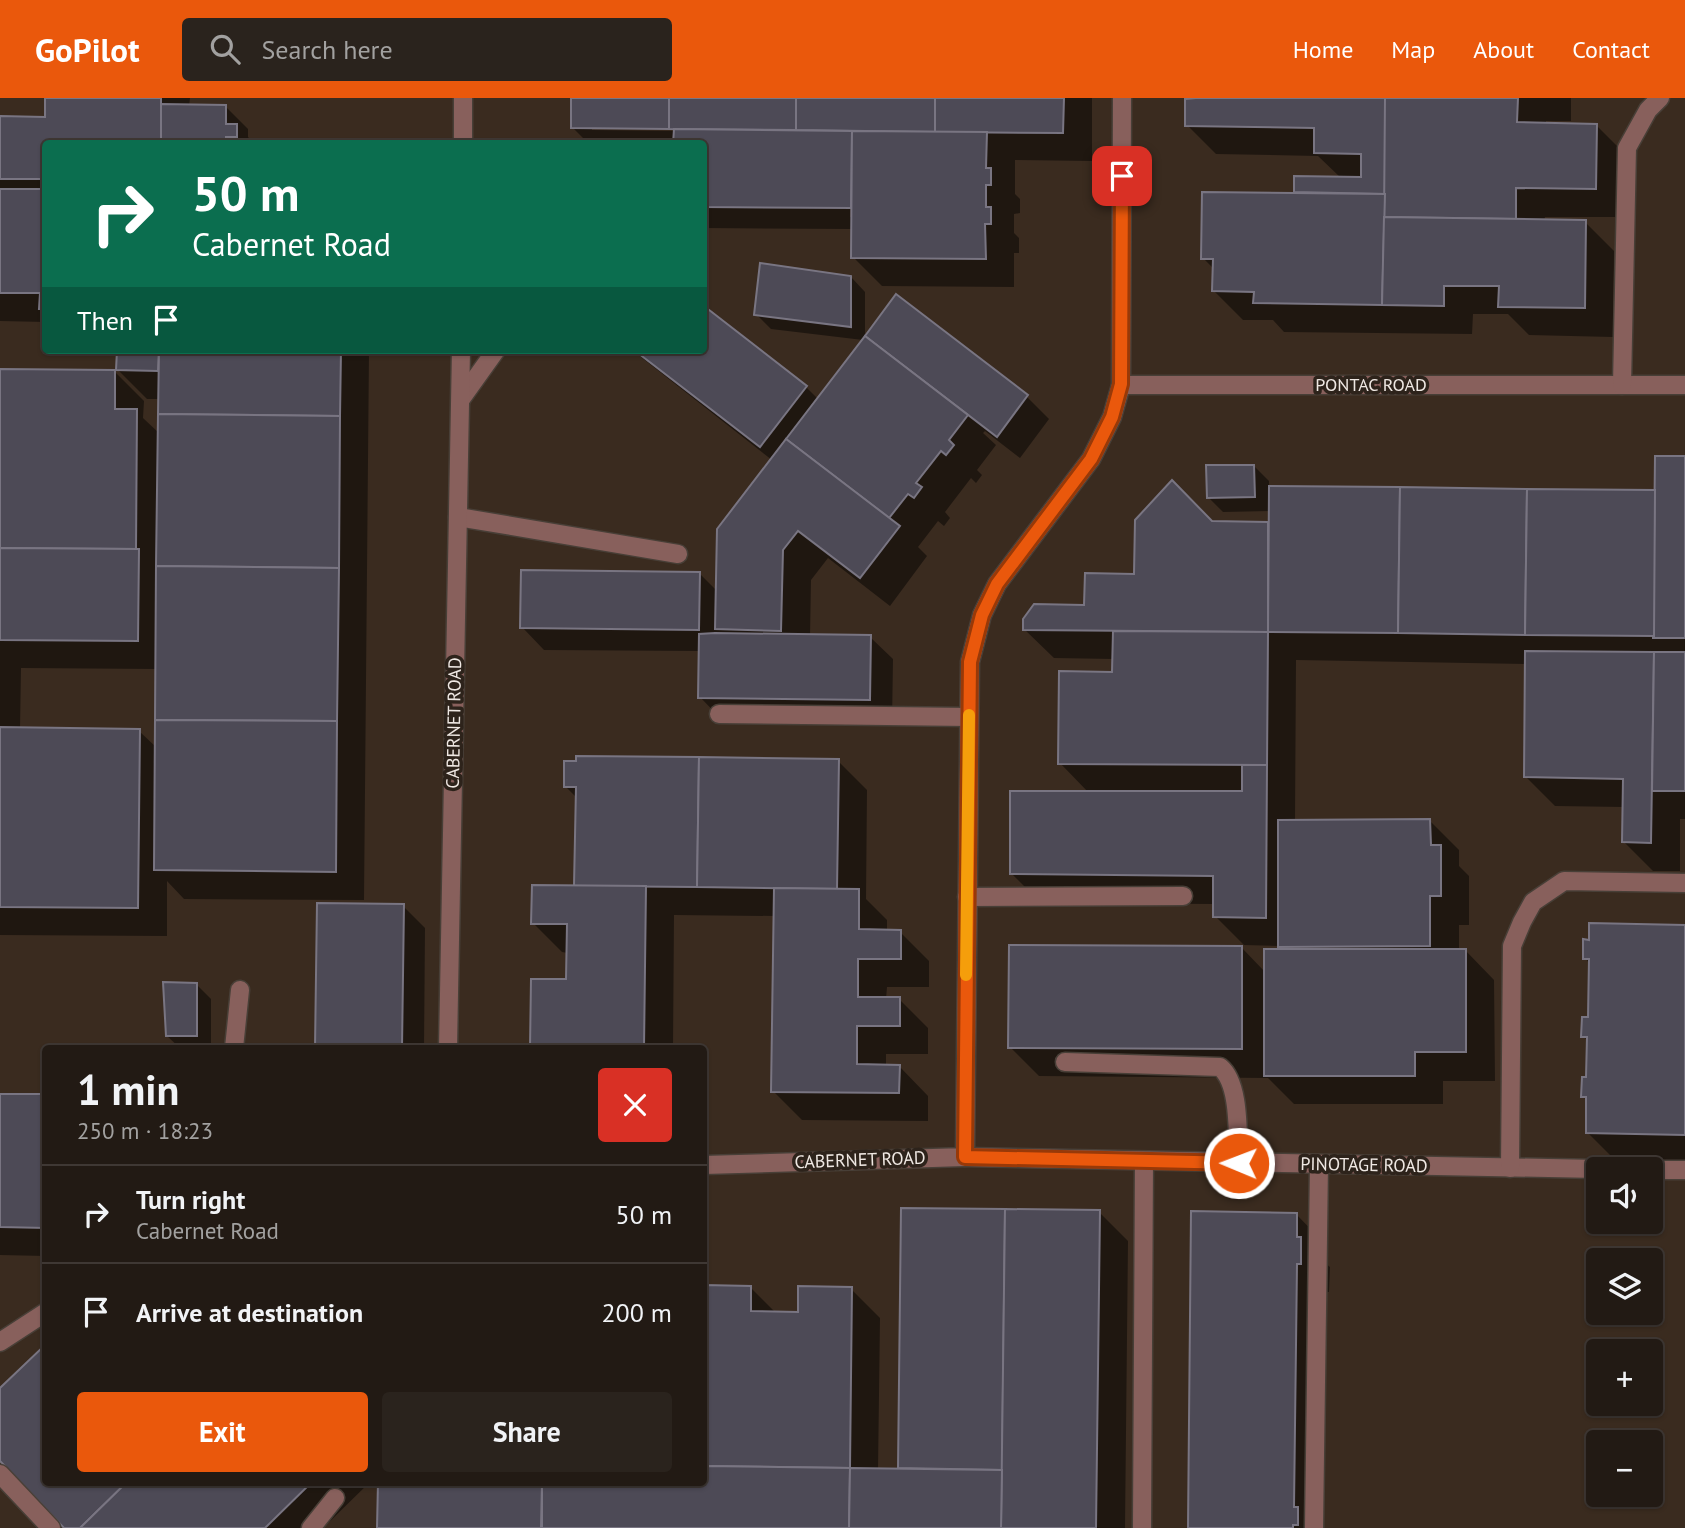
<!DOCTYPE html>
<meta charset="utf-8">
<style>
body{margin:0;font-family:"PT Sans",sans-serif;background:#2a231d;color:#f1f3f6;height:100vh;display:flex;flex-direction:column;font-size:26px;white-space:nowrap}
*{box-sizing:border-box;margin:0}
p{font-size:23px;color:#a2a1a0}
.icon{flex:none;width:38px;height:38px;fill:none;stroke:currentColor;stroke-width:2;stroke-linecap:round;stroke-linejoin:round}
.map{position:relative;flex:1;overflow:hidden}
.panel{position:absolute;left:42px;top:947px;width:665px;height:441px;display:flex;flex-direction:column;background:#221a14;border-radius:7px;box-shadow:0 2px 5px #0004,0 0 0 2px #3f3834}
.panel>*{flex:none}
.guide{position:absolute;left:42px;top:42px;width:665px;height:214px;border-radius:7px;box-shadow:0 2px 5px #0004,0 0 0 2px #3f3834;background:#0b6e4f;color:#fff;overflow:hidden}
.controls{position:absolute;left:1586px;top:1059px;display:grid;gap:14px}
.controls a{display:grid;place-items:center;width:77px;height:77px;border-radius:7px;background:#221a14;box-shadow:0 2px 5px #0004,0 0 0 2px #3f3834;font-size:35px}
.pin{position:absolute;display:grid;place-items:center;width:60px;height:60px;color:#fff;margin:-30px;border-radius:14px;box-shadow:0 4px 10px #0006}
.me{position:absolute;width:77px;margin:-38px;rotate:271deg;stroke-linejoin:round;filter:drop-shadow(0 0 5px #0008)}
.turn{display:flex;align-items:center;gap:24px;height:147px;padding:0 35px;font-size:32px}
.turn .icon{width:91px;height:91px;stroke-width:2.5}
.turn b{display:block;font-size:49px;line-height:60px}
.then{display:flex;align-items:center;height:66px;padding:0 35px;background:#0003;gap:14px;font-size:26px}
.round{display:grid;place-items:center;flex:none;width:74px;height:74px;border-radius:7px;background:#2a231d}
.headline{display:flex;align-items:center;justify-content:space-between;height:119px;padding:0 35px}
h1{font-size:42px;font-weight:700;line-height:52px}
.primary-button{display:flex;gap:14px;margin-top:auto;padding:14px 35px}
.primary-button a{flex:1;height:80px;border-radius:7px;background:#ea580c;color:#fff;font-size:28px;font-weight:700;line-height:80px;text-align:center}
.primary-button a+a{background:#2a231d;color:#f1f3f6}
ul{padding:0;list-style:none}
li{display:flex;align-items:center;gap:21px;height:98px;padding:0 35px;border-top:2px solid #3f3834}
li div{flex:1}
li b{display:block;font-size:26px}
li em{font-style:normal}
header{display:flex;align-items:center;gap:42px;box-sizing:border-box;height:98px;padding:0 35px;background:#ea580c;color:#fff}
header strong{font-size:33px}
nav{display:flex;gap:38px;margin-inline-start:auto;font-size:24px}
.search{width:490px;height:63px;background:#2a231d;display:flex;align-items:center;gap:18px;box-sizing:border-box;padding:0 24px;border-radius:7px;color:#a2a1a0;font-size:26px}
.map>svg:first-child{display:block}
.built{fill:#3a2b1f;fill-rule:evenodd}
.shadow{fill:#0007;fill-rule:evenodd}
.building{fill:#4d4a56;stroke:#797582;stroke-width:2}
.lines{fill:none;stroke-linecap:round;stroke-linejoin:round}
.minor-casing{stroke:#483f37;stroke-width:21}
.minor{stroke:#88605c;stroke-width:18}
.route-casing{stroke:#983908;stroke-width:18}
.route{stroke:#ea580c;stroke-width:12}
.slow{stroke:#f59e0b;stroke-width:12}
.labels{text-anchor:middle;stroke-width:7;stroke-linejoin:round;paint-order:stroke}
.street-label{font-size:18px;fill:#efe8e3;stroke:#2d231b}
</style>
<header>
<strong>GoPilot</strong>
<div class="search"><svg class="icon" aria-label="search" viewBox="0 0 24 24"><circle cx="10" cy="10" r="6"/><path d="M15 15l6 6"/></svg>Search here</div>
<nav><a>Home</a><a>Map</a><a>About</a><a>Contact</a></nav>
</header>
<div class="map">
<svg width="1685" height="1430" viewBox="0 0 1685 1430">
<rect width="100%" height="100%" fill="#2d231b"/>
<!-- built -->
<path class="built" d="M0 0H1685V1430H0ZM46 46H704V252H46ZM46 950H704V1384H46ZM1598 1071H1650V1124H1598ZM1598 1162H1650V1214H1598ZM1598 1253H1650V1306H1598ZM1598 1344H1650V1396H1598Z"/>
<!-- shadow -->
<g class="shadow">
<path d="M47 0H190L189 8 226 9 248 31V39L254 46H46V224L0 223V20L47 21Z"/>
<path d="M573 0H1092V63L1015 62V96L1020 101V115L1014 116V135L1019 140V155H1014V189L882 188 853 159V131L704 130V46H589L572 29ZM592 28 675 29V33L592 32ZM850 61H854L853 119H850Z"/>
<path d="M1198 0H1571V23H1546V27H1596L1625 56V119H1545L1544 123 1585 124 1614 153 1613 239 1529 237 1508 216H1473L1472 236 1284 234 1273 222H1243L1214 193V171L1203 160 1295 96 1296 79 1341 80 1318 58 1216 56 1187 27Z"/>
<path d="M851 179 865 194V240L897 199 1027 299 1049 321 1020 360 985 333 983 335 996 347 977 372 982 377 976 385 971 380 945 414 950 420 944 428 938 423 918 449 927 458 890 508 828 460 811 482 810 539H870L893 561 892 624 722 622 700 599 701 553 544 552 522 529 699 475 717 493 772 362 632 252H704V210L806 289 818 301 863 242 771 231 756 216Z"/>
<path d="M118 252H369L364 802 184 801 167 783V838L0 837V273L115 274 144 303 143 320 160 336V301H147L118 272ZM21 570 157 571V650L139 633 20 631Z"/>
<path d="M1685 360V721H1680V773H1653L1624 744V709L1555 708 1526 679 1527 566 1296 562 1295 723H1430L1459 752V768L1469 778V827H1459V852H1465L1494 882 1495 983H1443V1006H1294L1268 980 1039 978 1010 949 1242 850 1265 874 1284 853 1280 848 1244 847 1215 818V806L1041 805 1012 776 1089 695 1060 665 1114 576V561L1054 560 1024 531 1086 509 1212 425 1270 426V413L1223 414 1208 399 1254 368 1269 383V390L1657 394Z"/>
<path d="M838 663 867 692 866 801 887 822V834H900L929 863V889H887L886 901H899L928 930V956H886V968H899L928 998V1023L802 1022 773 993 775 818 674 817 673 950H531L532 882 567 883 568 855 562 854 533 825 576 789 577 700 565 688Z"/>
<path d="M318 807 403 808 425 830 424 950H317Z"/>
<path d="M1685 829V1064L1616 1063 1587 1034 1588 1003 1583 999 1588 981 1589 944 1583 938 1589 920 1590 866 1585 860Z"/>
<path d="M196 886 211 901V950H180L167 938Z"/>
<path d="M0 998H46V1158L0 1157Z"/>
<path d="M902 1111 1099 1114 1128 1143 1125 1430H379V1384H704V1181L712 1189H750L776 1215H800L851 1191 880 1220 878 1372H899Z"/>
<path d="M1296 1116 1325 1146V1165L1330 1169 1329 1194H1325L1322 1430H1189Z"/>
<path d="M0 1293 46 1384H370L323 1430H66L0 1361Z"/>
</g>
<!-- building -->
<g class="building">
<path d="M45 0H161V46H46V81H0V18L45 19Z"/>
<path d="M571 0H669V31L571 30Z"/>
<path d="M669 0H796V32L669 31Z"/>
<path d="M796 0H935V34L796 32Z"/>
<path d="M935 0H1064L1063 35 935 34Z"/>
<path d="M1196 0H1385V96L1294 94V78L1361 79V56L1314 55V30L1185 28V1Z"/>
<path d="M1385 0H1518L1517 24 1597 26 1596 91 1516 90V121L1384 119Z"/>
<path d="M161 6 226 7V26H237V39H226V46H161Z"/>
<path d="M674 31 852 33 851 110 704 109V46H673Z"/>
<path d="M852 33 987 34 986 70H991V87H986V109H991V126H985L986 161 851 160Z"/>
<path d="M0 91H46V211H39L40 195H0Z"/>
<path d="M1202 94 1385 96 1382 207 1253 205 1254 194 1212 193 1213 161H1201Z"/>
<path d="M1384 119 1586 122 1585 210 1498 209 1499 188H1444V208L1382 207Z"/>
<path d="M760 165 851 178V229L754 217Z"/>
<path d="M896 196 1028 297 997 339 865 238Z"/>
<path d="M704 208 807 288 760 349 634 252H704Z"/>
<path d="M865 238 968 317 949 342 954 347 946 357 941 353 916 385 922 389 914 400 908 396 889 420 786 341Z"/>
<path d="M117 252H159L158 273 116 272Z"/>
<path d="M159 252H341L340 318 158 316Z"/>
<path d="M0 271 115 272V311H137L136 451 0 450Z"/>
<path d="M158 316 340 318 339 470 156 468Z"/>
<path d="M786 341 900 428 860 480 798 433 783 452 781 533 715 531 717 431Z"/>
<path d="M1655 358H1685V540H1653Z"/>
<path d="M1206 367H1254L1255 399 1207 400Z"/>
<path d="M1172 382 1212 423 1268 424V534L1023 532V521L1034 506 1084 507 1085 475 1134 476 1135 422Z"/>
<path d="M1269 388 1400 389 1398 535 1268 534Z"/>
<path d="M1400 389 1527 391 1525 537 1398 535Z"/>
<path d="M1527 391 1655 392 1654 538 1525 537Z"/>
<path d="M0 450 139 451 138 543 0 542Z"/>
<path d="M156 468 339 470 337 623 155 622Z"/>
<path d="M521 472 700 474 699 532 520 530Z"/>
<path d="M1113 533 1268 534 1267 667 1058 666 1059 573 1112 574Z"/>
<path d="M715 535 871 537 870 602 698 600 699 536Z"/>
<path d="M1525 553 1654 554 1651 745 1622 744 1623 681 1524 679Z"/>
<path d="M1654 554H1685V693H1652Z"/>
<path d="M155 622 337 623 336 774 154 772Z"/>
<path d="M0 629 140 631 138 810 0 809Z"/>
<path d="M576 658 699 659 697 789 574 788 576 689H564V663H576Z"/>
<path d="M699 659 839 661 837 791 697 789Z"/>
<path d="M1242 667H1267L1266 820 1213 819V778L1010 776V693H1242Z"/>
<path d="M1430 721 1431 747H1441V798H1430V848L1278 849V722Z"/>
<path d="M532 787 646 788 644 950H530L531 881H566L567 826H531Z"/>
<path d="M774 790 859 791V831L901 832V861H858V899H900V928H857V966L900 967 899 995 771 994Z"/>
<path d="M317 805 404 806 402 950H315Z"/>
<path d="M1589 825 1685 827V1037L1586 1035V999H1581L1582 979H1586L1587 939H1581L1582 919H1588L1589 861H1583V841L1589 842Z"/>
<path d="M1009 847 1242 848V951L1008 950Z"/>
<path d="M1264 851H1466V954H1415V978H1264Z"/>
<path d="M163 884 197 885V938H166Z"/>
<path d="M0 996H46V1130L0 1129Z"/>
<path d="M901 1110 1005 1111 1002 1372 898 1370Z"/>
<path d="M1005 1111 1100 1112 1096 1430H1001Z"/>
<path d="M1191 1113 1297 1115V1139H1301V1166H1297L1294 1409H1298V1427H1293V1430H1188Z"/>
<path d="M704 1187 751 1188V1213L798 1214V1188L852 1189 850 1370 704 1368Z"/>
<path d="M46 1246V1384H127L80 1430H64L0 1363V1290Z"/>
<path d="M704 1368 850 1370 849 1430H542V1384H704Z"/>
<path d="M850 1370 1002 1372 1001 1430H849Z"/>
<path d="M127 1384H312L265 1430H80Z"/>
<path d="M378 1384H542L541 1430H377Z"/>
</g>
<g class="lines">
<defs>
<g id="minor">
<path d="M463 0V46"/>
<path d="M1121 287H1685"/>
<path d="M1622 287 1627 50 1648 12 1660 0"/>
<path d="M461 301 496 252"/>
<path d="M458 419 678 456"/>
<path d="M719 616 969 619"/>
<path d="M967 799 1183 798"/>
<path d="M234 950 240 892"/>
<path d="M448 950 461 252"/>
<path d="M1065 964 1220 969C1241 986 1237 1039 1239 1065"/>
<path d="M965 1059 1598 1071"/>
<path d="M704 1067 965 1059 970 564 982 517 997 486 1091 361 1112 319 1121 287 1122 0"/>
<path d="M1510 1070 1512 848 1522 824 1533 804 1564 783 1685 785"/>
<path d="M1650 1072H1685"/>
<path d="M0 1244 46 1214"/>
<path d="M0 1376 51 1430"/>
<path d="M311 1430 335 1400"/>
<path d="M1142 1430 1144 1063"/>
<path d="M1314 1430 1319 1066"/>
</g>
</defs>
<!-- minor casing -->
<use href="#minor" class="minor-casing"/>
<!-- minor -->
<use href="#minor" class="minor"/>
</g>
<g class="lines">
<defs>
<path id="route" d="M1122 78 1121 286 1112 319 1091 361 997 486 982 517 970 564 965 1059 1239 1065"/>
</defs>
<!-- route casing -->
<use href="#route" class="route-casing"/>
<!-- route -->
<use href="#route" class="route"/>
<!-- slow -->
<path class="slow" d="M966 877 969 617"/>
</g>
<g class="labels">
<!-- street labels -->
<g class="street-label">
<text x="1371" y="293">PONTAC ROAD</text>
<text transform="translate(454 625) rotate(-89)" y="6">CABERNET ROAD</text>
<text transform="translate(860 1062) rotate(-2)" y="6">CABERNET ROAD</text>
<text transform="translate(1364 1067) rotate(1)" y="6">PINOTAGE ROAD</text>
</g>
</g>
</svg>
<div class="controls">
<a><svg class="icon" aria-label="sound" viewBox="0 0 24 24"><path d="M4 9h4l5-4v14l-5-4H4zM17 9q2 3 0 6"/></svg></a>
<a><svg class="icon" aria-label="layers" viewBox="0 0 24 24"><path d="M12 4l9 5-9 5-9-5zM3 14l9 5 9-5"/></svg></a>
<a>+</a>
<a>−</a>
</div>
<div class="pin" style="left:1122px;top:78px;background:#d93025"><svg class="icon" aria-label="arrive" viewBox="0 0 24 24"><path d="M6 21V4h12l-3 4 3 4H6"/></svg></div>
<svg class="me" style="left:1239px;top:1065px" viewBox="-20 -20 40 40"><circle r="17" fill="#ea580c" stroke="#fff" stroke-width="3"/><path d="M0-11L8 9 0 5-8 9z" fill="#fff"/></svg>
<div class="guide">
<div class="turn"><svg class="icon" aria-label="right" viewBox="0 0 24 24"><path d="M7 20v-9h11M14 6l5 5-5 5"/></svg><div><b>50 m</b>Cabernet Road</div></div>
<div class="then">Then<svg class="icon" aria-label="arrive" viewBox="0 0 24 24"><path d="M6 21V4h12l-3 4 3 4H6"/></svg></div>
</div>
<section class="panel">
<div class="headline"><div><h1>1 min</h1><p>250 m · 18:23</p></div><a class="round" style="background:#d93025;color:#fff"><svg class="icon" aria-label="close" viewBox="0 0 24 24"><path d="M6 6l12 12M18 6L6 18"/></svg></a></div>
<ul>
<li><svg class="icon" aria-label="right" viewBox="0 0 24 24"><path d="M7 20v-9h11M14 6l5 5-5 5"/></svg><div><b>Turn right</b><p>Cabernet Road</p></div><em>50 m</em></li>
<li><svg class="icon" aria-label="arrive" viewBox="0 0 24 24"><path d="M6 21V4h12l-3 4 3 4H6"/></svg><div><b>Arrive at destination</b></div><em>200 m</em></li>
</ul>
<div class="primary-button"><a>Exit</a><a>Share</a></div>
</section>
</div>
